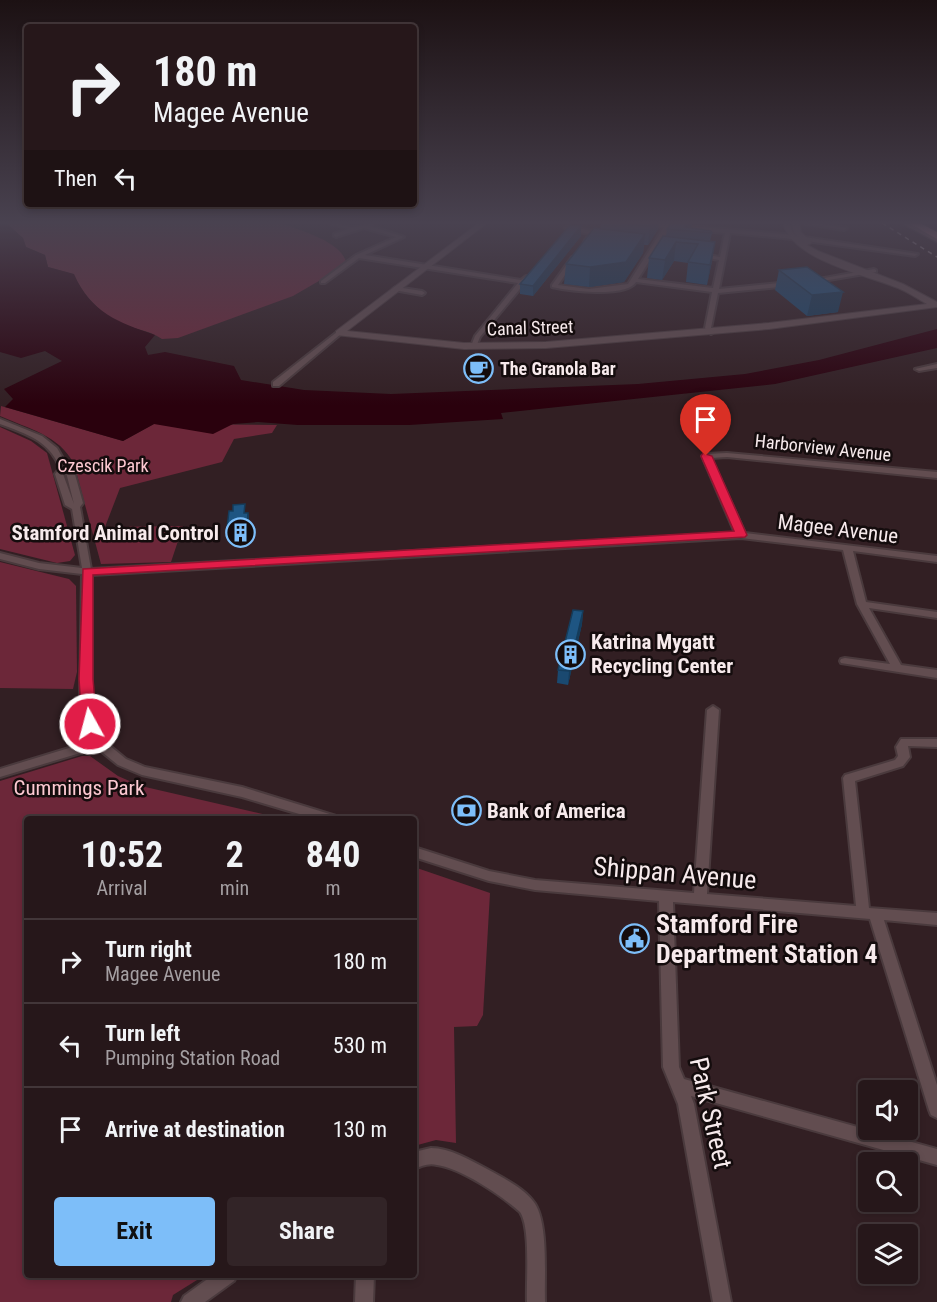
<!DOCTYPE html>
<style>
body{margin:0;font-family:"Roboto Condensed",sans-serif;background:#322427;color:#f1f3f6;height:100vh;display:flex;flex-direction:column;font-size:22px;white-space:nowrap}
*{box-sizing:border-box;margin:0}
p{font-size:20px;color:#a49fa2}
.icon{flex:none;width:33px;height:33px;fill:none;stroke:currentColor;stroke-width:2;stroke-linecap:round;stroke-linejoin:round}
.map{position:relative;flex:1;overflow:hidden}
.sheet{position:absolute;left:24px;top:816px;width:393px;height:462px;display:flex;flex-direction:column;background:#26171a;border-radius:6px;box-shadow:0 3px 9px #0003,0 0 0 2px #423639}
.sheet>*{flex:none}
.top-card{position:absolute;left:24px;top:24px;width:393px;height:183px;border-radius:6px;box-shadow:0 3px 9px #0003,0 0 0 2px #423639;background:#26171a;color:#f1f3f6;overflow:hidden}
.buttons{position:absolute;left:858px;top:1080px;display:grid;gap:12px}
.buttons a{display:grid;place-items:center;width:60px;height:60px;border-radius:6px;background:#26171a;box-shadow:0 3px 9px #0003,0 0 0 2px #423639;font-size:30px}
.pin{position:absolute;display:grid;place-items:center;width:51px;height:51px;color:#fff;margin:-62px -26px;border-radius:50% 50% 50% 0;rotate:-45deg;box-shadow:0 0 6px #0007}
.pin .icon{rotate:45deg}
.me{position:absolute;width:66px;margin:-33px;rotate:353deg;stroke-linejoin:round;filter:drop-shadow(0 0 4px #0008)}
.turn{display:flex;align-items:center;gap:21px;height:126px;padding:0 30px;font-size:27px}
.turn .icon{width:78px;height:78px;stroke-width:2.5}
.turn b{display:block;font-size:42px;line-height:51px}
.then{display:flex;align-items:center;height:57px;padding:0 30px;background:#0003;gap:12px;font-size:22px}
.eta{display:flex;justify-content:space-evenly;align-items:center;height:102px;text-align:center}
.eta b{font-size:36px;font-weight:700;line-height:42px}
.action{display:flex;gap:12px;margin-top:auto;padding:12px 30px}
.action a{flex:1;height:69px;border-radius:6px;background:#7dbef9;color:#111;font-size:24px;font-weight:700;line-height:69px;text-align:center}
.action a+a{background:#322427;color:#f1f3f6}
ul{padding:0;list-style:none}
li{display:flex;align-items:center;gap:18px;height:84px;padding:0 30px;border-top:2px solid #423639}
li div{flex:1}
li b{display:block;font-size:22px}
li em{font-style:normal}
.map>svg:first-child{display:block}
.green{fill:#6c2739}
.water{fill:#2a010d}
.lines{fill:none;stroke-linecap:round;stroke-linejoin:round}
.minor-casing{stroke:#4a3a3d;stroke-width:4}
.tertiary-casing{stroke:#4a3a3d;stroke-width:2}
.secondary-casing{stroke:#4a3a3d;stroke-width:3}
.motorway-casing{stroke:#4a3a3d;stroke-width:3}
.minor{fill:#624d50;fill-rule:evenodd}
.tertiary{fill:#624d50;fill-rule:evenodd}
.secondary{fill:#845e65;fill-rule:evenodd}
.motorway{fill:#d28695;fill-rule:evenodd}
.rail{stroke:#ad9da0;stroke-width:1.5;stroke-dasharray:4.5 4.5;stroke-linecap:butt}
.wall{fill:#1a4970}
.shaded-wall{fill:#153c5b}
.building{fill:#1e5582;stroke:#153c5b;stroke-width:1.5}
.route{fill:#e11d48;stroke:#92132f;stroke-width:1.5}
.labels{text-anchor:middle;stroke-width:5;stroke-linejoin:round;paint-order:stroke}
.far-street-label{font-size:18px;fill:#f7eaec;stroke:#140c0d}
.far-poi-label{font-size:18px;font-weight:bold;fill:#f7eaec;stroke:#140c0d;text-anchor:start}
.far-park-label{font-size:18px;fill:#fdc9d2;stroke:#140c0d}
.street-label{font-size:21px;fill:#f7eaec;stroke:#140c0d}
.poi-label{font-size:21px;font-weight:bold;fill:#f7eaec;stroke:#140c0d;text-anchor:start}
.park-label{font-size:21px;fill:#fdc9d2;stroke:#140c0d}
.near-street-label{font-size:26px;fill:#f7eaec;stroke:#140c0d}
.near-poi-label{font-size:26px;font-weight:bold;fill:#f7eaec;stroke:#140c0d;text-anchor:start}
</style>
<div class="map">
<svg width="937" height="1302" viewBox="0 0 937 1302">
<rect width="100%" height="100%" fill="#321f23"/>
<!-- green -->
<g class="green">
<path d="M5 223H279C297 229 341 241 346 262L343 267 293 296 178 338 162 339C148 329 129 329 114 320 97 310 81 291 73 274L48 267 45 255 26 247 23 238Z"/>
<path d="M1 406 123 441 154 424 277 425 272 433 234 439 222 462 120 488 105 527 183 526 171 562 101 564 74 464C59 435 29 429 0 416Z"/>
<path d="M0 427 31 441 47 453 75 555 70 561 57 563 0 549Z"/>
<path d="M0 562 69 579 76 586 77 672 73 689 0 688Z"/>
<path d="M82 756H90L118 776 141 786 284 819H27V1275H205L173 1295 171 1302H0V781Z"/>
<path d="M414 867 490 893 483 1015 477 1026 454 1027 456 1143 436 1140 414 1146Z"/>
</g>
<!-- water -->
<path class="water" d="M0 223H6L23 238 26 247 45 255 48 267 74 274C91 313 118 322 155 335L145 347 148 355 165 352 234 366 241 380 304 390 391 394 638 384 745 374 819 360 937 329V348L775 384 501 413 503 419 409 425H298L258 422 233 424 213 434 154 424 123 441 5 407 13 399 4 389 62 361 45 351 21 358 0 352Z"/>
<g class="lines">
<defs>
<g id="minor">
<path d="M330 223C338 223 347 228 355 227 362 226 368 223 375 223L370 226 404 237 365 255 521 280 526 276 529 278 480 337 476 347H472L471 346 475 336 518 283 359 258 325 283H321V281L356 255 396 237 364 228 336 237 334 236V234L348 229Z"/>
<path d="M633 223H650L784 234 918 254 915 256 784 238 730 233 719 289 789 282 792 284 789 286 718 293 711 328 714 332 711 334 705 328 712 292 636 282C626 298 569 291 552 287V285L572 257 574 256 577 258 558 285 589 289 628 284 664 227 635 225ZM670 228 725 233 720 257 701 254 698 256 719 260 713 288 638 279Z"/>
<path d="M802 223H815L847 228 844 230Z"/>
<path d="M568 226 592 231 595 233 589 243 587 244 584 242 589 234 566 229 565 228Z"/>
<path d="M874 269 876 270V272L811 283 808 281Z"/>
<path d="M396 287 422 291 425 293 422 295 394 290 393 289Z"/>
<path d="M337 332 342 333 279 386H273V382Z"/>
<path d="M937 364V368L919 371 915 369Z"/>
<path d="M0 419 42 436 57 448 68 467 74 471 83 503 80 507 91 569 735 533 702 456 706 454 727 453 937 472V478L727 457 711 458 745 533 937 556V562L853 551 866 602 937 612V618L869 608 901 665 937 670V678L841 663 840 661 841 659 845 658 890 664 857 604 843 550 741 538 92 575V697L96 724 104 741 126 759 145 767 242 787 336 816 338 819H316L242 797 142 775 118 765 97 748 0 777V769L92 741 84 724 80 697 82 574 39 569 0 559V553L39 563 82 568 72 509 65 505 55 474 60 468C49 440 26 434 0 424ZM65 472H66L74 504 63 474Z"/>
<path d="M713 706 719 710 707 894 856 906 843 778 845 775 895 760 898 756 896 747 901 739H937V747L908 746 910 757 903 766 855 781 869 908 937 913V925L884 920 937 1085V1118L931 1115 929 1110 870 919 673 902 679 1067 684 1079 937 1149V1165L691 1096 694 1104 731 1302H713L678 1104 663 1067 659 901 535 890 489 881 414 857V847L489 871 535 880 694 893 707 710Z"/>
<path d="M431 1148C450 1148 470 1160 487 1169 503 1178 522 1187 533 1201 549 1220 544 1277 545 1302H527C526 1281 531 1228 520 1212 502 1196 461 1168 437 1165 428 1163 422 1166 414 1169V1152Z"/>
<path d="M213 1275H237L234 1281 205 1302H181L184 1296Z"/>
<path d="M356 1275H374L373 1302H355Z"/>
</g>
<path id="tertiary" d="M479 223H487L347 331 464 343 546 342 769 323 927 304C918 299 908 292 898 288 866 275 792 260 783 223H789L793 233 804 243 794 233 792 223H799L801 232 812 243 807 245 818 251 903 284 937 302V307L769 329 546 348 464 349 336 335V331Z"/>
<path id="secondary" d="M901 223H910L937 237V242Z"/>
<path id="motorway" d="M909 223H920L937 232V239Z"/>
</defs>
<!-- minor casing -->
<use href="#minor" class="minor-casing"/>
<!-- tertiary casing -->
<use href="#tertiary" class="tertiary-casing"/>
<!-- secondary casing -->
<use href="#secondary" class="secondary-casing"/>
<!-- motorway casing -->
<use href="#motorway" class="motorway-casing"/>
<!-- minor -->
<use href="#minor" class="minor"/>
<!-- tertiary -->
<use href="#tertiary" class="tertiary"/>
<!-- secondary -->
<use href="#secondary" class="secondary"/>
<!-- motorway -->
<use href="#motorway" class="motorway"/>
<!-- rail -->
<path class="rail" d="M882 223 937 257"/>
</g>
<!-- wall -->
<g class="wall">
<path d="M601 223H659L658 229 648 245H644L643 253 624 282 589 287 564 284 566 264 600 229Z"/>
<path d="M581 226V236L533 296 520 294V284Z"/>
<path d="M691 228 712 233 710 241 712 261 707 285 686 282 688 263 674 261 662 280 647 278 649 258 666 236 667 229Z"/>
<path d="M779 270 838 312 807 316 775 290Z"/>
<path d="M247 513H248L250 525 249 539 229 540 227 528Z"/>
<path d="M583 611 582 624 568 685 557 683 558 670Z"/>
</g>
<!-- shaded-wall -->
<g class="shaded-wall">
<path d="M652 223H659L658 229 648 245 650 226Z"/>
<path d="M688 223H692L691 231 685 227Z"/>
<path d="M581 226V236L533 296V286Z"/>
<path d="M645 234 643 253 624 282 589 287 590 267Z"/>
<path d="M676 242 674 261 662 280 665 260Z"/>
<path d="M715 242 712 261 707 285 710 265Z"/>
<path d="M843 292 838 312 807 316 812 295Z"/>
<path d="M248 513 250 525 249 539 247 526Z"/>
<path d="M583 611 582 624 568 685 569 671Z"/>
</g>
<!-- building -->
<g class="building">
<path d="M616 223H652L650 226Z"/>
<path d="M671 223H688L685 227 711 231 712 233 667 229Z"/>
<path d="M570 225 581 226 533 286 520 284Z"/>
<path d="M594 228 645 234 626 262 590 267 566 264Z"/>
<path d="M663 236 715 242 710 265 688 262 698 244 676 242 665 260 649 258Z"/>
<path d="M807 267 843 292 812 295 779 270Z"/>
<path d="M245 504 244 513H248L247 526 227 528 229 511H233V505Z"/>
<path d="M573 610 583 611 569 671 558 670Z"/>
</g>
<!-- sky -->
<linearGradient id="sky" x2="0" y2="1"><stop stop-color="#1c1113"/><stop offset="0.55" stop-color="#494250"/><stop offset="1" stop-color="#494250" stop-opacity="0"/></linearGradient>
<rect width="937" height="405" fill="url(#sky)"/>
<!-- route -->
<path class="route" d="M703 453 712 456 747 535 745 537 93 575V679L97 724 90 729 82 724 79 679 83 569 734 531 701 456Z"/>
<!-- icons -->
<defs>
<symbol id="cafe-ring" viewBox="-11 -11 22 22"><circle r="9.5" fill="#140c0d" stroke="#7dbef9" stroke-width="1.5"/><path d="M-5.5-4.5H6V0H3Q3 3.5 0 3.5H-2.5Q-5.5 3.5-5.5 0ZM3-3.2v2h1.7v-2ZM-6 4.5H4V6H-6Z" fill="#7dbef9"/></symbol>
<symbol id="building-ring" viewBox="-11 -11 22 22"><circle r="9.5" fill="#140c0d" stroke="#7dbef9" stroke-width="1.5"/><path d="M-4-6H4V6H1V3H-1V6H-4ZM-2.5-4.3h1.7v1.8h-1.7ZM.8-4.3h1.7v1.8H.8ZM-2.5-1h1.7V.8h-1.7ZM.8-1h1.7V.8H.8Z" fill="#7dbef9"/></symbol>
<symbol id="bank-ring" viewBox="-11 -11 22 22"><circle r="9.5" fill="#140c0d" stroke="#7dbef9" stroke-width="1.5"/><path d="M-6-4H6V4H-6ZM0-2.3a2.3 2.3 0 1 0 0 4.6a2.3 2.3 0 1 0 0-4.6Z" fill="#7dbef9"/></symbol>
<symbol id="civic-ring" viewBox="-11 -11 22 22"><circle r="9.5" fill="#140c0d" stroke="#7dbef9" stroke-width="1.5"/><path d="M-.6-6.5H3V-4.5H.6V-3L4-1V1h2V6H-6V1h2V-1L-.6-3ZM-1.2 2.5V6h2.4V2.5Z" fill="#7dbef9"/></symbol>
</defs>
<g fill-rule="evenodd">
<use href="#cafe-ring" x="462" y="352" width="33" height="33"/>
<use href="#building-ring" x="224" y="516" width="33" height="33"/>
<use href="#building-ring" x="554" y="638" width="33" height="33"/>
<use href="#bank-ring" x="450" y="794" width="33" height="33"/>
<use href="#civic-ring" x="618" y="922" width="33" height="33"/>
</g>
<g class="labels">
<!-- far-street labels -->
<g class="far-street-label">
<text transform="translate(530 328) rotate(-2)" y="6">Canal Street</text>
<text transform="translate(823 448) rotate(6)" y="6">Harborview Avenue</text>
</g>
<!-- far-poi labels -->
<g class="far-poi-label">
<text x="500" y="375">The Granola Bar</text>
</g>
<!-- far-park labels -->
<g class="far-park-label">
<text x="103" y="472">Czescik Park</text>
</g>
<!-- street labels -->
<g class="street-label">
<text transform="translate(838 529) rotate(7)" y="7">Magee Avenue</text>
</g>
<!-- poi labels -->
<g class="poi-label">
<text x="219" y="540" text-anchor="end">Stamford Animal Control</text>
<text x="591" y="649">Katrina Mygatt<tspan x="591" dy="24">Recycling Center</tspan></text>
<text x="487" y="818">Bank of America</text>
</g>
<!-- park labels -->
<g class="park-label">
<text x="79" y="795">Cummings Park</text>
</g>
<!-- near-street labels -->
<g class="near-street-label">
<text transform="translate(675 873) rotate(5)" y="9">Shippan Avenue</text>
<text transform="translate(711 1113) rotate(77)" y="9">Park Street</text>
</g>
<!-- near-poi labels -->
<g class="near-poi-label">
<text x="656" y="933">Stamford Fire<tspan x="656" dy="30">Department Station 4</tspan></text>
</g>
</g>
</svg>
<div class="buttons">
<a><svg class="icon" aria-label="sound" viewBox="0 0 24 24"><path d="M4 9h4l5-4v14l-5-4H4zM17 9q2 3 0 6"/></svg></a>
<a><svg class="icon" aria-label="search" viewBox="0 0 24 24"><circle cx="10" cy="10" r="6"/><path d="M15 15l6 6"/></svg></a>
<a><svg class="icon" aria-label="layers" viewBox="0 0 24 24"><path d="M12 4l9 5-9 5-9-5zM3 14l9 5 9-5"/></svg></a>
</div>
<div class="pin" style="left:706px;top:456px;background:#d93025"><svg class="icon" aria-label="arrive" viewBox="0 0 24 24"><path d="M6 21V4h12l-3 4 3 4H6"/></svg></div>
<svg class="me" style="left:90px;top:724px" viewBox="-20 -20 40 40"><circle r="17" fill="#e11d48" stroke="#fff" stroke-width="3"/><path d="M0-11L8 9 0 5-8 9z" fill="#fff"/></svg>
<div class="top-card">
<div class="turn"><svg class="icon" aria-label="right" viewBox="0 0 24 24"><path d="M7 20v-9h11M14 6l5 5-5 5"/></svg><div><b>180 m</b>Magee Avenue</div></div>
<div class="then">Then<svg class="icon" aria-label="left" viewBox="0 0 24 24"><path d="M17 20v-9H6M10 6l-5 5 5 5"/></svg></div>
</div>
<section class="sheet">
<div class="eta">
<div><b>10:52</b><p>Arrival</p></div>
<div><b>2</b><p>min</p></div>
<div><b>840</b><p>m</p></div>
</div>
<ul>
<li><svg class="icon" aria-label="right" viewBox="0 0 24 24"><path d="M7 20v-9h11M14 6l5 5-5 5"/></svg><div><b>Turn right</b><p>Magee Avenue</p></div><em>180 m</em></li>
<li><svg class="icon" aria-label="left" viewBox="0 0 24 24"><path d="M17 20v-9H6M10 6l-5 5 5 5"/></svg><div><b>Turn left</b><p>Pumping Station Road</p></div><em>530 m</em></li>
<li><svg class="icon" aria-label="arrive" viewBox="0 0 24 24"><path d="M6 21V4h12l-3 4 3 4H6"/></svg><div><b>Arrive at destination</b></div><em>130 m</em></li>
</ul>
<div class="action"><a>Exit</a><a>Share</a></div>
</section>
</div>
